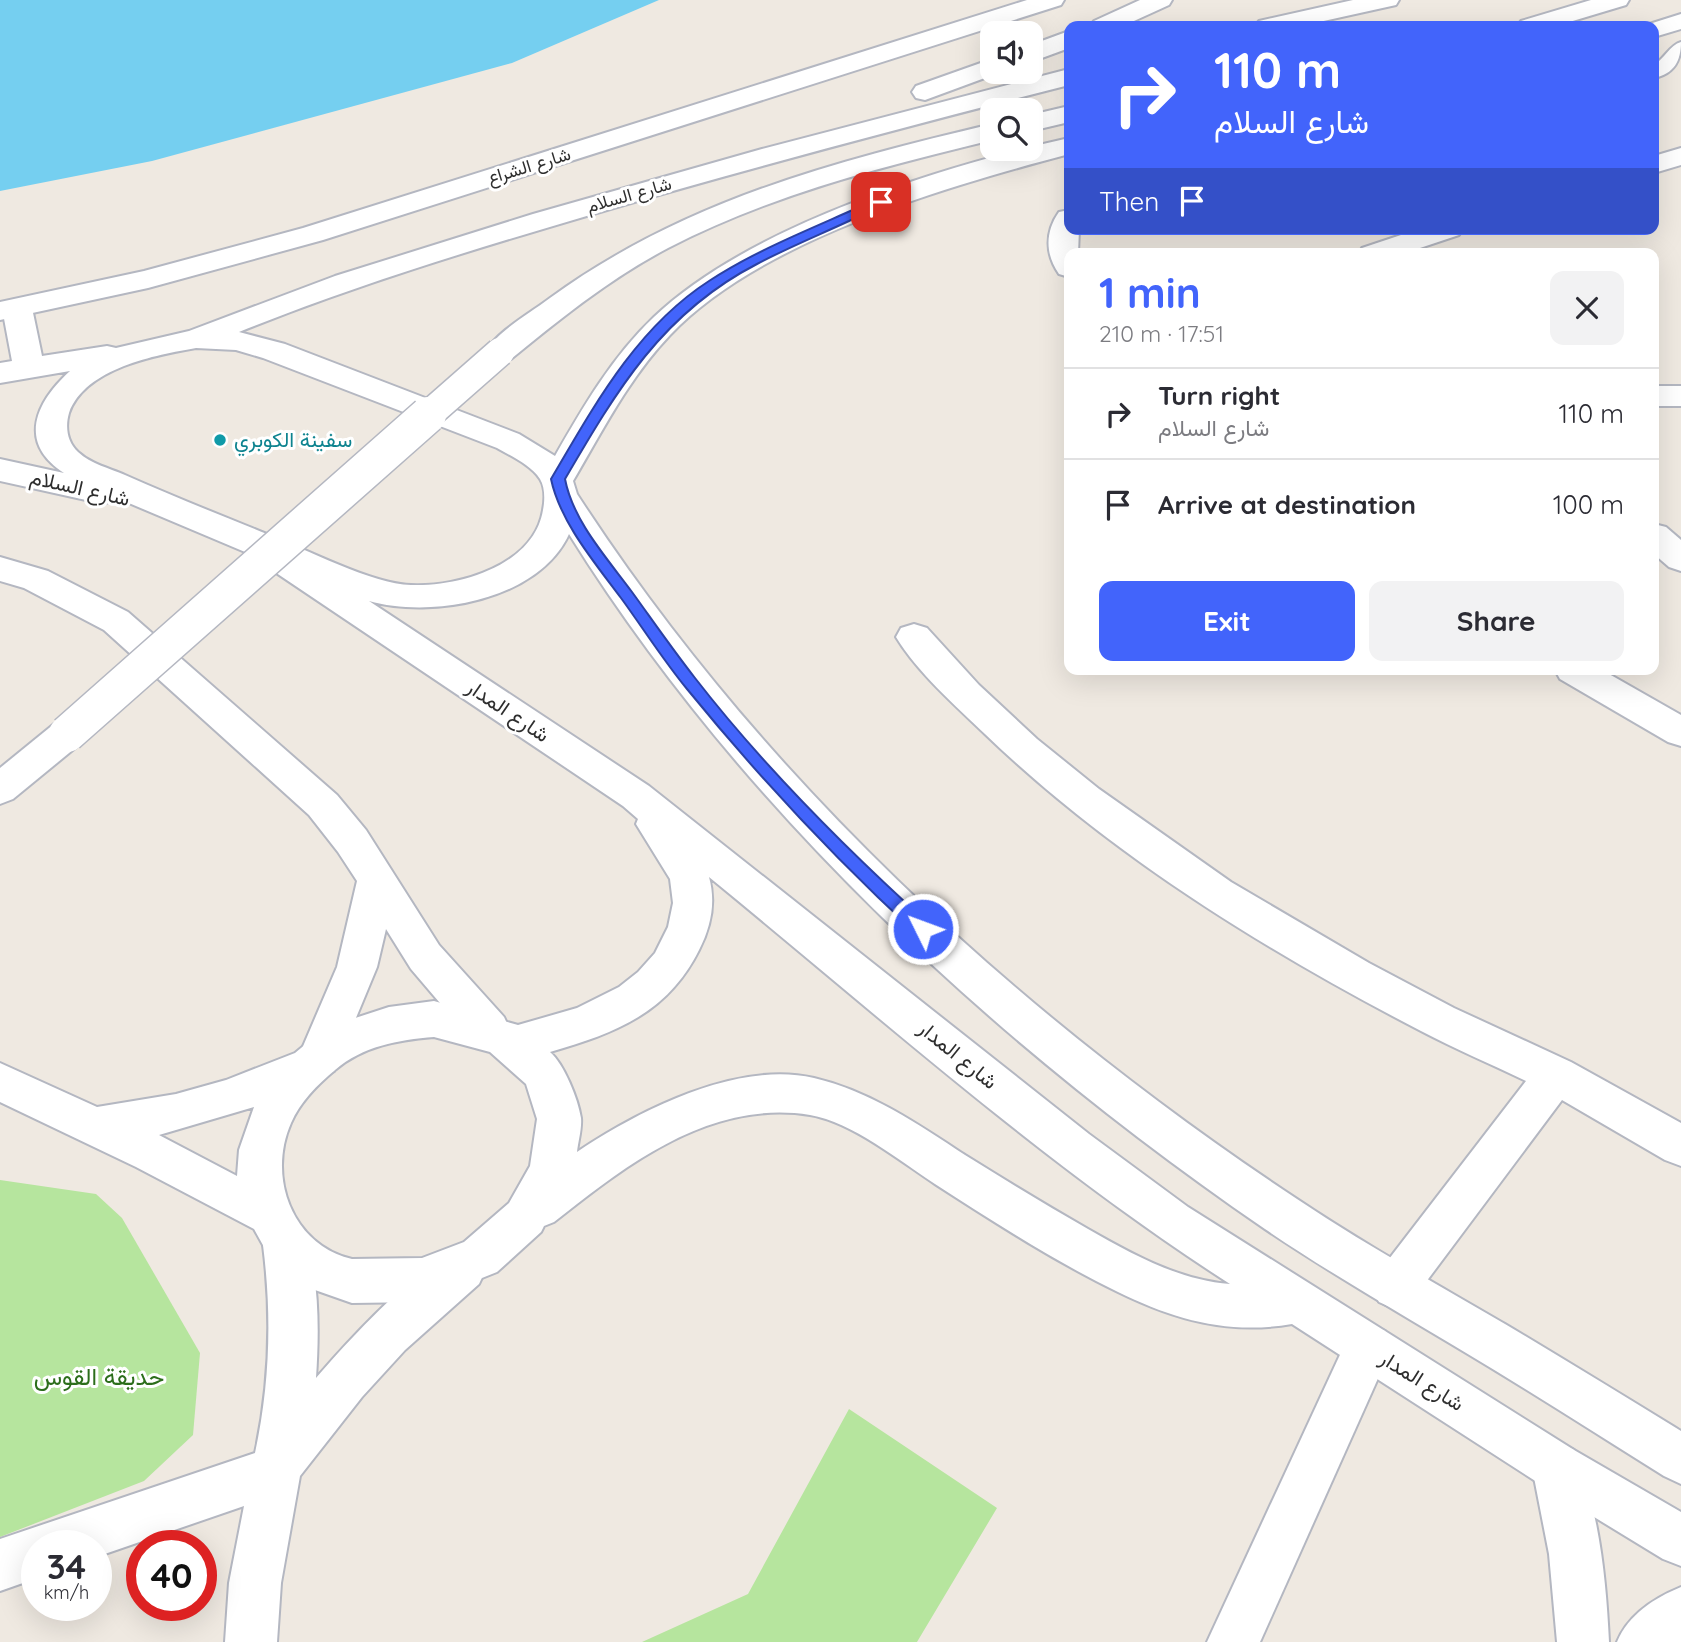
<!DOCTYPE html>
<meta charset="utf-8">
<style>
body{margin:0;font-family:Quicksand,Vazirmatn,sans-serif;background:#f2f2f3;color:#2b2b33;height:100vh;display:flex;flex-direction:column;font-size:26px;white-space:nowrap}
*{box-sizing:border-box;margin:0}
p{font-size:23px;color:#7c7c81}
.icon{flex:none;width:38px;height:38px;fill:none;stroke:currentColor;stroke-width:2;stroke-linecap:round;stroke-linejoin:round}
.map{position:relative;flex:1;overflow:hidden}
.panel{position:absolute;left:1064px;top:248px;width:595px;height:427px;display:flex;flex-direction:column;background:#fff;border-radius:14px;box-shadow:0 7px 28px #0002}
.panel>*{flex:none}
.top-card{position:absolute;left:1064px;top:21px;width:595px;height:214px;border-radius:14px;box-shadow:0 7px 28px #0002;background:#4264fb;color:#fff;overflow:hidden}
.fabs{position:absolute;left:980px;top:21px;display:grid;gap:14px}
.fabs a{display:grid;place-items:center;width:63px;height:63px;border-radius:14px;background:#fff;box-shadow:0 7px 28px #0002;font-size:35px}
.speed{position:absolute;left:21px;top:1530px;display:flex;gap:14px;font-size:35px;font-weight:700;text-align:center}
.speed>*{display:grid;place-content:center;width:91px;height:91px;border-radius:50%;background:#fff;box-shadow:0 7px 28px #0002;line-height:1}
.speed small{font-size:18px;font-weight:400}
.speed .limit{border:10px solid #d22;background:#fff;color:#111}
.pin{position:absolute;display:grid;place-items:center;width:60px;height:60px;color:#fff;margin:-30px;border-radius:14px;box-shadow:0 4px 10px #0006}
.me{position:absolute;width:77px;margin:-38px;rotate:312deg;stroke-linejoin:round;filter:drop-shadow(0 0 5px #0008)}
.turn{display:flex;align-items:center;gap:24px;height:147px;padding:0 35px;font-size:32px}
.turn .icon{width:91px;height:91px;stroke-width:2.5}
.turn b{display:block;font-size:49px;line-height:60px}
.then{display:flex;align-items:center;height:66px;padding:0 35px;background:#0003;gap:14px;font-size:26px}
.round{display:grid;place-items:center;flex:none;width:74px;height:74px;border-radius:14px;background:#f2f2f3}
.overview{display:flex;align-items:center;justify-content:space-between;height:119px;padding:0 35px}
h1{font-size:42px;font-weight:700;line-height:52px;color:#4264fb}
.cta{display:flex;gap:14px;margin-top:auto;padding:14px 35px}
.cta a{flex:1;height:80px;border-radius:14px;background:#4264fb;color:#fff;font-size:28px;font-weight:700;line-height:80px;text-align:center}
.cta a+a{background:#f2f2f3;color:#2b2b33}
ul{padding:0;list-style:none}
li{display:flex;align-items:center;gap:21px;height:91px;padding:0 35px;border-top:2px solid #e1e1e2}
li div{flex:1}
li b{display:block;font-size:26px}
li em{font-style:normal}
.map>svg:first-child{display:block}
.green{fill:#b6e59e}
.water{fill:#75cff0}
.lines{fill:none;stroke-linecap:round;stroke-linejoin:round}
.lane-casing{stroke:#b4b7c1;stroke-width:4}
.street-casing{stroke:#b4b7c1;stroke-width:4}
.secondary-casing{stroke:#b4b7c1;stroke-width:4}
.lane{fill:#fff;fill-rule:evenodd}
.street{fill:#fff;fill-rule:evenodd}
.secondary{fill:#fff;fill-rule:evenodd}
.secondary-bridge-far1-casing{stroke:#b4b7c1;stroke-width:31;stroke-linecap:butt}
.secondary-bridge-casing{stroke:#b4b7c1;stroke-width:39;stroke-linecap:butt}
.secondary-bridge-far1{stroke:#fff;stroke-width:28}
.secondary-bridge{stroke:#fff;stroke-width:36}
.route{fill:#4264fb;stroke:#2b41a3;stroke-width:2}
.culture-dot{fill:#0f9aa8;stroke:#fff;stroke-width:2.5}
.labels{text-anchor:middle;stroke-width:6;stroke-linejoin:round;paint-order:stroke}
.far-street-label{font-size:18px;fill:#2e2e2e;stroke:#fff}
.culture-label{font-size:21px;fill:#0d838f;stroke:#fff;text-anchor:start}
.street-label{font-size:21px;fill:#2e2e2e;stroke:#fff}
.near-park-label{font-size:24px;fill:#2c6e1b;stroke:#fff}
</style>
<div class="map">
<svg width="1681" height="1642" viewBox="0 0 1681 1642">
<rect width="100%" height="100%" fill="#efe9e1"/>
<!-- green -->
<g class="green">
<path d="M0 1180 96 1194 122 1218 200 1353 193 1435 144 1481 0 1537Z"/>
<path d="M849 1409 997 1508 917 1642H642L748 1594Z"/>
</g>
<!-- water -->
<path class="water" d="M0 0H659L512 63 152 161 0 191Z"/>
<g class="lines">
<defs>
<path id="lane" d="M1681 42C1681 61 1674 74 1654 78V65C1664 59 1670 45 1681 42Z"/>
<g id="street">
<path d="M1027 0H1064L1061 5 323 240 148 288 0 320V302L144 271 303 228Z"/>
<path d="M1681 14V29L1654 37V26H1643Z"/>
<path d="M1681 148V165L1654 173V156Z"/>
<path d="M1069 210V229H1079L1078 254H1069V277L1059 274C1045 254 1045 232 1059 212Z"/>
<path d="M1419 229H1463L1459 235 1402 254H1358L1362 248Z"/>
<rect x="1654" y="386" width="27" height="20"/>
<path d="M1654 524 1666 527 1681 540V571L1669 567 1654 554Z"/>
<path d="M0 557 48 571 128 612 337 795 366 830 439 945 504 1017 510 1030 504 1043 489 1048 474 1043 411 969 386 929 377 967 334 1071 319 1076 304 1071 298 1058 337 967 357 881 338 852 309 815 104 630 24 588 0 581Z"/>
<path d="M914 624 927 628 979 685 1037 739 1099 789 1231 882 1369 963 1454 1008 1571 1062 1681 1123V1166L1665 1160 1562 1100 1411 1302 1395 1309 1379 1302 1372 1287 1379 1272 1526 1081C1491 1064 1455 1049 1421 1031 1265 950 1112 856 985 734 956 706 917 672 896 637L901 628Z"/>
<path d="M1555 670H1602L1681 715V746L1668 742 1560 679Z"/>
<path d="M286 1224 302 1230C320 1270 319 1334 316 1378 349 1340 417 1265 463 1248L479 1254 486 1269 479 1284 405 1350 362 1397 300 1476 281 1583 277 1642H225L229 1583 244 1506 96 1557V1545H37V1578L0 1591V1539L255 1453C270 1383 272 1316 263 1245L270 1230Z"/>
<path d="M1368 1324 1385 1331 1392 1347 1260 1642H1207L1351 1331Z"/>
<path d="M1557 1442 1574 1450C1599 1509 1606 1578 1609 1642H1557L1549 1554 1532 1467 1540 1450Z"/>
<path d="M1681 1587V1642H1617C1628 1615 1654 1598 1681 1587Z"/>
</g>
<g id="secondary">
<path d="M1140 0H1172L1169 5 1123 26H1090L1094 21Z"/>
<path d="M1353 0H1399L1396 5 1301 26H1255L1259 21Z"/>
<path d="M1591 0H1629L1626 5 1556 26H1517L1521 21Z"/>
<path d="M1069 31V48L1031 62V45Z"/>
<path d="M992 59V72H1001L925 100 916 98 912 92 916 86Z"/>
<path d="M1069 69V85C909 126 749 168 590 215 471 250 353 286 239 332L285 344 519 434 555 456C583 407 612 357 654 317 751 225 941 167 1069 138V154C945 187 760 240 670 335 629 378 603 430 573 481L577 494C761 778 1015 1012 1297 1199 1364 1244 1435 1283 1505 1324 1564 1359 1622 1395 1681 1431V1484L1664 1476C1608 1441 1552 1405 1496 1371 1419 1324 1340 1280 1265 1229 997 1045 742 811 569 534 539 600 432 619 369 601L649 786 1089 1134 1188 1207 1574 1450 1681 1512V1566L1663 1559 1540 1484 1292 1324C1229 1335 1175 1320 1118 1292 1054 1261 994 1222 935 1184 900 1161 852 1122 810 1115 711 1099 627 1164 554 1222L544 1226 541 1232 497 1272 422 1302 352 1303 315 1290 285 1272 269 1256 254 1229 136 1167 0 1102V1063L97 1107 176 1094 226 1080 295 1053 307 1043 343 1022 389 1007 434 1001 518 1025 577 1008 619 987 638 972 655 953 668 927 673 903 670 879 636 824 638 819 623 806 245 552 117 498 104 504 0 481V459L64 473C16 442 37 401 70 371L0 383V363L12 361 2 308 6 302 17 299 28 302 32 308 42 356 107 346 116 348 189 331 335 276 533 214 762 149ZM196 348 236 350 263 358 497 448C511 456 531 465 540 479 545 487 545 500 543 510 534 565 460 587 411 585 372 584 306 549 267 534 220 515 172 496 125 475 109 468 91 464 78 452 67 442 65 427 69 413 85 368 156 355 196 348ZM709 877C879 1016 1046 1166 1230 1284 1178 1280 1132 1254 1088 1229 1046 1205 1005 1180 965 1155 918 1124 870 1091 814 1078 737 1060 638 1111 577 1152 578 1142 582 1129 581 1118 578 1099 564 1064 550 1052 615 1033 667 1014 699 950 711 927 716 902 709 877ZM434 1037 490 1052 526 1084 537 1119 530 1166 509 1203 464 1242 422 1258 352 1259C292 1245 267 1177 291 1123 300 1102 317 1085 335 1070 363 1046 398 1040 434 1037ZM254 1107 239 1150 237 1176 159 1135Z"/>
<path d="M1069 106V122L1031 131V115Z"/>
<path d="M992 124V140C881 167 770 195 668 248 611 278 561 318 511 359L500 361 489 359 485 352C499 330 529 314 550 298 685 200 833 162 992 124Z"/>
<path d="M67 720 80 724 86 734 80 744 13 799 0 804V768L54 724Z"/>
</g>
</defs>
<!-- lane casing -->
<use href="#lane" class="lane-casing"/>
<!-- street casing -->
<use href="#street" class="street-casing"/>
<!-- secondary casing -->
<use href="#secondary" class="secondary-casing"/>
<!-- lane -->
<use href="#lane" class="lane"/>
<!-- street -->
<use href="#street" class="street"/>
<!-- secondary -->
<use href="#secondary" class="secondary"/>
<defs>
<path id="secondary-bridge-far1" d="M426 417 500 352"/>
<path id="secondary-bridge" d="M67 734 428 415"/>
</defs>
<!-- secondary-bridge-far1 casing -->
<use href="#secondary-bridge-far1" class="secondary-bridge-far1-casing"/>
<!-- secondary-bridge casing -->
<use href="#secondary-bridge" class="secondary-bridge-casing"/>
<!-- secondary-bridge-far1 -->
<use href="#secondary-bridge-far1" class="secondary-bridge-far1"/>
<!-- secondary-bridge -->
<use href="#secondary-bridge" class="secondary-bridge"/>
</g>
<!-- route -->
<path class="route" d="M877 199 887 202C877 210 861 215 849 221 819 235 787 248 757 264 662 313 617 390 565 479 573 521 607 558 632 592 653 621 673 650 695 678 764 767 845 848 929 924L931 929 929 934H917C834 858 758 776 687 689 663 660 643 628 621 598 595 563 560 522 551 479 594 406 636 328 709 281 761 247 821 225 877 199Z"/>
<!-- markers -->
<circle class="culture-dot" cx="220" cy="440" r="7"/>
<g class="labels">
<!-- far-street labels -->
<g class="far-street-label">
<text transform="translate(529 166) rotate(-17)" y="6">شارع الشراع</text>
<text transform="translate(629 195) rotate(-16)" y="6">شارع السلام</text>
</g>
<!-- culture labels -->
<g class="culture-label">
<text x="234" y="447">سفينة الكوبري</text>
</g>
<!-- street labels -->
<g class="street-label">
<text transform="translate(80 488) rotate(13)" y="7">شارع السلام</text>
<text transform="translate(508 711) rotate(34)" y="7">شارع المدار</text>
<text transform="translate(958 1055) rotate(39)" y="7">شارع المدار</text>
<text transform="translate(1422 1381) rotate(32)" y="7">شارع المدار</text>
</g>
<!-- near-park labels -->
<g class="near-park-label">
<text x="99" y="1385">حديقة القوس</text>
</g>
</g>
</svg>
<div class="fabs">
<a><svg class="icon" aria-label="sound" viewBox="0 0 24 24"><path d="M4 9h4l5-4v14l-5-4H4zM17 9q2 3 0 6"/></svg></a>
<a><svg class="icon" aria-label="search" viewBox="0 0 24 24"><circle cx="10" cy="10" r="6"/><path d="M15 15l6 6"/></svg></a>
</div>
<div class="speed"><div>34<small>km/h</small></div><div class="limit">40</div></div>
<div class="pin" style="left:881px;top:202px;background:#d93025"><svg class="icon" aria-label="arrive" viewBox="0 0 24 24"><path d="M6 21V4h12l-3 4 3 4H6"/></svg></div>
<svg class="me" style="left:923px;top:929px" viewBox="-20 -20 40 40"><circle r="17" fill="#4264fb" stroke="#fff" stroke-width="3"/><path d="M0-11L8 9 0 5-8 9z" fill="#fff"/></svg>
<div class="top-card">
<div class="turn"><svg class="icon" aria-label="right" viewBox="0 0 24 24"><path d="M7 20v-9h11M14 6l5 5-5 5"/></svg><div><b>110 m</b>شارع السلام</div></div>
<div class="then">Then<svg class="icon" aria-label="arrive" viewBox="0 0 24 24"><path d="M6 21V4h12l-3 4 3 4H6"/></svg></div>
</div>
<section class="panel">
<div class="overview"><div><h1>1 min</h1><p>210 m · 17:51</p></div><a class="round"><svg class="icon" aria-label="close" viewBox="0 0 24 24"><path d="M6 6l12 12M18 6L6 18"/></svg></a></div>
<ul>
<li><svg class="icon" aria-label="right" viewBox="0 0 24 24"><path d="M7 20v-9h11M14 6l5 5-5 5"/></svg><div><b>Turn right</b><p>شارع السلام</p></div><em>110 m</em></li>
<li><svg class="icon" aria-label="arrive" viewBox="0 0 24 24"><path d="M6 21V4h12l-3 4 3 4H6"/></svg><div><b>Arrive at destination</b></div><em>100 m</em></li>
</ul>
<div class="cta"><a>Exit</a><a>Share</a></div>
</section>
</div>
